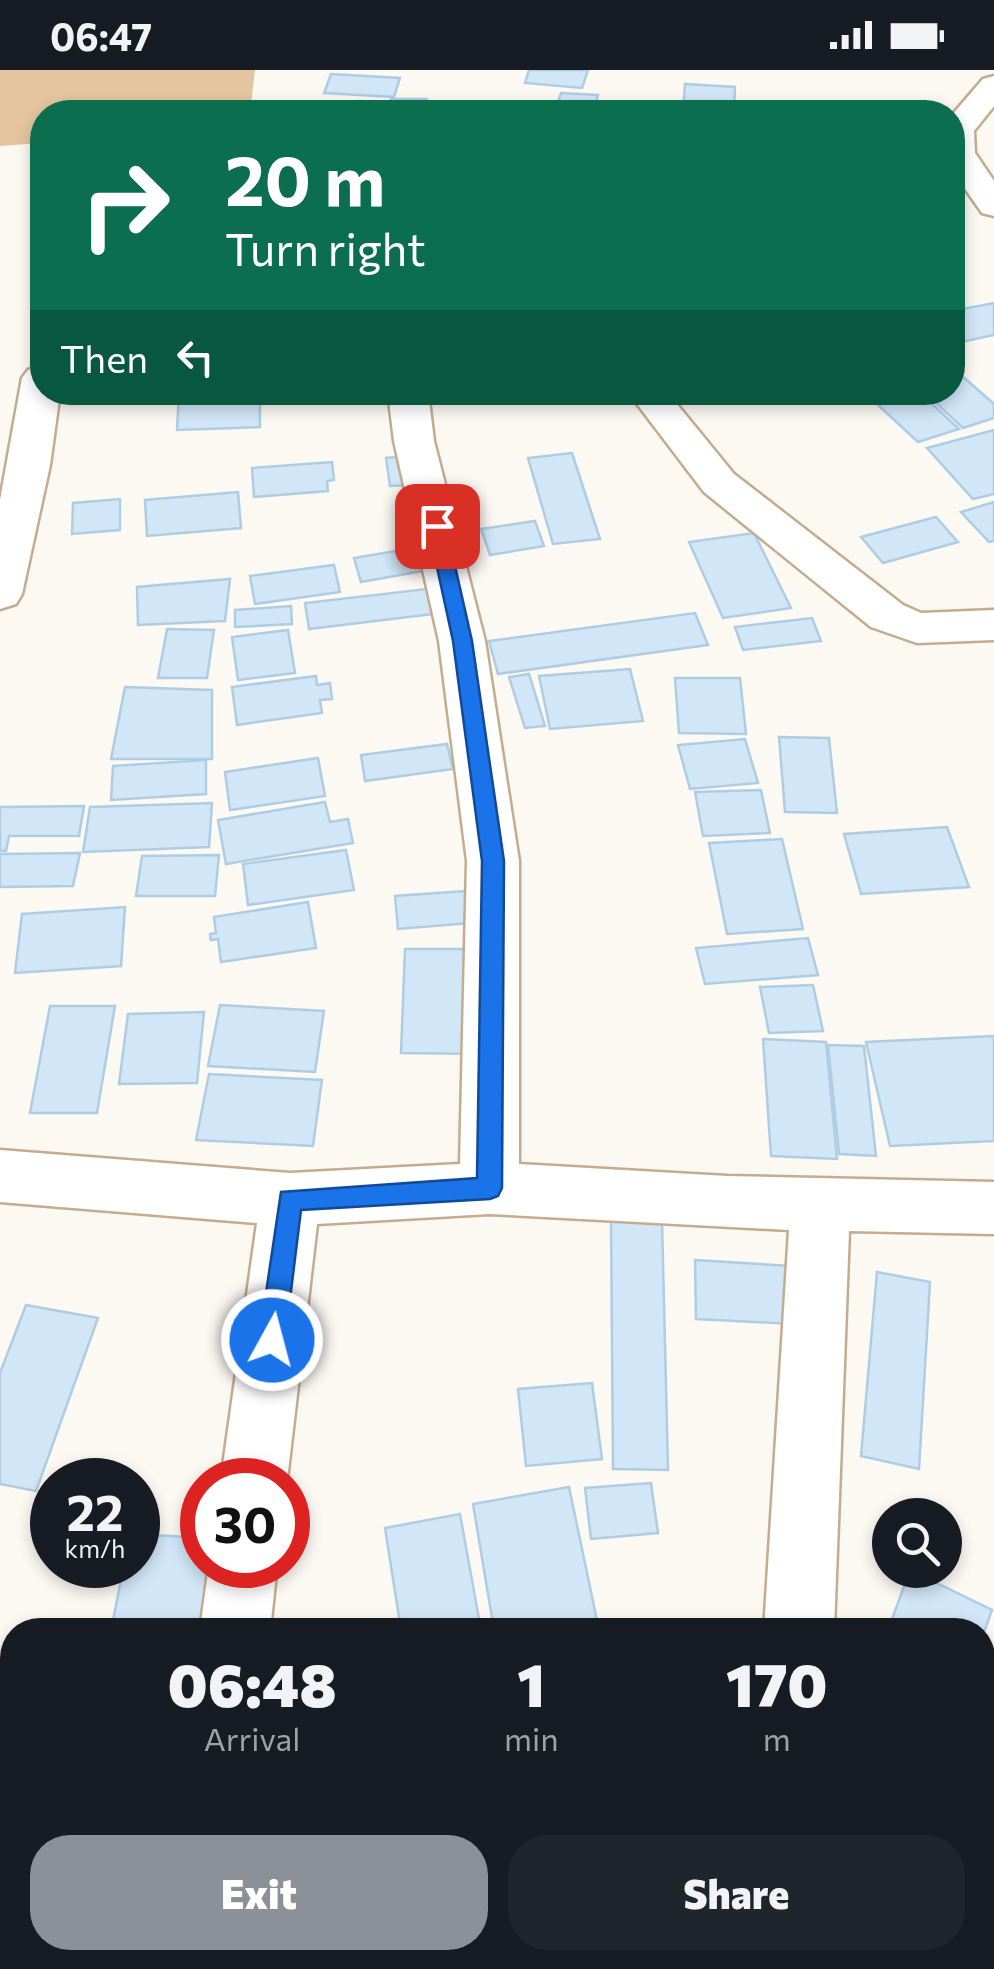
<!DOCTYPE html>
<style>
body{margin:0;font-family:Commissioner,sans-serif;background:#20242c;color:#f1f3f6;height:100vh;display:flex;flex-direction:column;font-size:38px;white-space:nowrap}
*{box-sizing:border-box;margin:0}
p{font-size:32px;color:#9ea1a6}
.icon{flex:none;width:55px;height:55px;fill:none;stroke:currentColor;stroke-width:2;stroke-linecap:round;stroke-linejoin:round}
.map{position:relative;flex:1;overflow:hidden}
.panel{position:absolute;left:0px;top:1548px;width:995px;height:352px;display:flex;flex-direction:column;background:#171b24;border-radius:40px 40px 0 0;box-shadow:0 5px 15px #0003}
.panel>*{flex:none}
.banner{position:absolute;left:30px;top:30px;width:935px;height:305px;border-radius:40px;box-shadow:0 5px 15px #0003;background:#0b6e4f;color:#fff;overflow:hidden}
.fabs{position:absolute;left:872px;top:1428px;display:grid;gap:20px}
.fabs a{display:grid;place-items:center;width:90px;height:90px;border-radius:50%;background:#171b24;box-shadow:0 5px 15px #0003;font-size:50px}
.speed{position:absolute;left:30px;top:1388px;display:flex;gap:20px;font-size:50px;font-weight:700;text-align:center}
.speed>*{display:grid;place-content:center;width:130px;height:130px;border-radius:50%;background:#171b24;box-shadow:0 5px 15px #0003;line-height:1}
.speed small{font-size:25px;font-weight:400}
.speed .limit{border:15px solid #d22;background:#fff;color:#111}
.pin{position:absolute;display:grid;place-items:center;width:85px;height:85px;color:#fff;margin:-42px;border-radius:20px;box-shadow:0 5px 15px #0006}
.me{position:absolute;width:110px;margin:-55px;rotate:7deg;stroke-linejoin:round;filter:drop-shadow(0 0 8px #0008)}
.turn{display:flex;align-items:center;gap:35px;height:210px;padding:0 30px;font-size:45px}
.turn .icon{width:130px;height:130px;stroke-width:2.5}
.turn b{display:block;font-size:70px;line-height:85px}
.then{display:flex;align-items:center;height:95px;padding:0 30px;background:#0003;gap:20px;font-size:38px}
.eta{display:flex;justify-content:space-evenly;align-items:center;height:170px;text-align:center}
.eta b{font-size:60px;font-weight:800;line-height:70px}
.action{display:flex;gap:20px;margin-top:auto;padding:20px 30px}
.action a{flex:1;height:115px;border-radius:40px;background:#8c9099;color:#fff;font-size:40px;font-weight:800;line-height:115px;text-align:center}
.action a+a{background:#20242c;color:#f1f3f6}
.status{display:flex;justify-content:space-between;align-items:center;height:70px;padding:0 50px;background:#171b24;direction:ltr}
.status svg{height:28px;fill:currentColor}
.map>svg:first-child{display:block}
.green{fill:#e4c5a0}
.building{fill:#d1e6f7;stroke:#aecde5;stroke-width:2.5}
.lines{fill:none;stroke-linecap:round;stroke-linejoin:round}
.minor-casing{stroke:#c4ac90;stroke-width:5}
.minor{fill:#fff;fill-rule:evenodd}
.route{fill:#1a73e8;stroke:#114b97;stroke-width:2.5}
</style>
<div class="status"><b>06:47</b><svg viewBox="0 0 49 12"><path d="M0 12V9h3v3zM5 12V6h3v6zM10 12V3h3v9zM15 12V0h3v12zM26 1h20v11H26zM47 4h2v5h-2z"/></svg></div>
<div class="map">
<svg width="994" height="1899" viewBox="0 0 994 1899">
<rect width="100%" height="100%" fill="#fcf8f2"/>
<!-- green -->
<path class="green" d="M0 0H255L250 42H42V73L0 76Z"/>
<!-- building -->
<g class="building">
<path d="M529 0H588L582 18 525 13Z"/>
<path d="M331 4 400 8 394 27 324 23Z"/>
<path d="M685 14 735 17 734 40 787 42H683Z"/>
<path d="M561 23 598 25 594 39 557 36Z"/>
<path d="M391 29H427L425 42H389Z"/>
<path d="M994 233V265L952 274V241Z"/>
<path d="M953 298 994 334V348L963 358 924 322H952Z"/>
<path d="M179 322H260V357L177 360Z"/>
<path d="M919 322 959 359 918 372 865 323Z"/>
<path d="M994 360V424L973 429 927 378Z"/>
<path d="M572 383 600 469 553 474 528 388Z"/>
<path d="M409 386 413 415 390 416 386 388Z"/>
<path d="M332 392 334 410 327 411 328 421 254 427 252 398Z"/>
<path d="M238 422 241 458 147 466 145 430Z"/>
<path d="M120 429V460L72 464 73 433Z"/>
<path d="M994 432V471L989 472 961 442Z"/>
<path d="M936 447 958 472 883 493 861 467Z"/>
<path d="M535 451 544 476 490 485 481 459Z"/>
<path d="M754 463 791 538 723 548 689 472Z"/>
<path d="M420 477 428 500 361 512 354 488Z"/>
<path d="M334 495 340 522 255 534 250 506Z"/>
<path d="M230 509 225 551 138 555 137 517Z"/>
<path d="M444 517 450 542 309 559 305 533Z"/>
<path d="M291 536 292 554 235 557V540Z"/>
<path d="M695 543 708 575 498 604 489 571Z"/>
<path d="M812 548 821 571 743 580 735 557Z"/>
<path d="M167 559 214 560 207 608H158Z"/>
<path d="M288 560 295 603 238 610 232 567Z"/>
<path d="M630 599 643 651 550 659 539 606Z"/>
<path d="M529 604 545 656 525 658 509 607Z"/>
<path d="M316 606 317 615 330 613 332 629 320 630 322 643 237 655 232 617Z"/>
<path d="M675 608H740L746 664 679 663Z"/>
<path d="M125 617 212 620V689H111Z"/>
<path d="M779 667 829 668 837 743 785 742Z"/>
<path d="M745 669 758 713 690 719 678 675Z"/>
<path d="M447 674 453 699 365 711 361 685Z"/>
<path d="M318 688 325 726 230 740 225 702Z"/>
<path d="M206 690V724L111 730 113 696Z"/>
<path d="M761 720 770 763 703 766 695 722Z"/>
<path d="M325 732 330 752 348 749 353 773 226 794 218 750Z"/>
<path d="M212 733 209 777 83 782 90 737Z"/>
<path d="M84 736 79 766H9L6 781H0V737Z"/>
<path d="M947 757 969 817 861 824 844 764Z"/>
<path d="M782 769 803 859 727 864 709 773Z"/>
<path d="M346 780 354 820 248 835 243 794Z"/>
<path d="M80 783 73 816 0 817V784Z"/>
<path d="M219 785 215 826H136L142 786Z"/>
<path d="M479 820 482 852 398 859 395 826Z"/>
<path d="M308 832 316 878 221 892 218 869 211 870 210 864 216 863 214 847Z"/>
<path d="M125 837 121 896 15 903 22 844Z"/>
<path d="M808 868 818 905 705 914 696 878Z"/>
<path d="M405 879H482V984L401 983Z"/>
<path d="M813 915 823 961 769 963 760 917Z"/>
<path d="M220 935 324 941 315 1002 208 996Z"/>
<path d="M50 936H115L97 1043H30Z"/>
<path d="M204 942 197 1013 119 1014 128 944Z"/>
<path d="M994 966V1071L890 1076 866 972Z"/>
<path d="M763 969 826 972 837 1089 771 1086Z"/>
<path d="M828 975 864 976 876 1086 839 1084Z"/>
<path d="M209 1004 322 1010 313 1076 196 1070Z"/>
<path d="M611 1148 662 1150 668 1400 613 1399Z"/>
<path d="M695 1190 790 1196 794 1254 696 1249Z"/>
<path d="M877 1202 930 1212 919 1399 861 1386Z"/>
<path d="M26 1235 98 1248 36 1421 0 1414V1303Z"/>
<path d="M592 1313 602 1389 526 1396 518 1319Z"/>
<path d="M651 1413 658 1463 591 1469 585 1418Z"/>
<path d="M569 1417 599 1560H494L473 1434Z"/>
<path d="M460 1444 481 1560H401L385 1458Z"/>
<path d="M138 1464 202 1468V1495H213L202 1560H111L124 1495H138Z"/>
<path d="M910 1500 992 1540 982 1568V1560H888Z"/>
<path d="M0 1600 12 1601V1680L0 1679Z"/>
</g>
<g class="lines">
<defs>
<g id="minor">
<path d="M994 6V36L974 61 975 83 994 111V146L982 143 952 100V45L983 9Z"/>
<path d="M42 296V322H60L50 395 22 524 16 534 0 539V430L22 308 28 300Z"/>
<path d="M388 322H428L434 371 485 571 519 791V1094L727 1106 994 1112V1164L849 1161 834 1560H764L789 1160 489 1144 317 1154 287 1410H221L257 1153 0 1132V1080L290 1103 460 1094 467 791 439 571 394 371Z"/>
<path d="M628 322H667L734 404 903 535 921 543 994 540V570L917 573 871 557 704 422Z"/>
<path d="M209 1495H277L270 1560H200Z"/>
<path d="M0 1823H12V1888H40L16 1899H0Z"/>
<rect x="153" y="1888" width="78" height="11"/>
</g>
</defs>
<!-- minor casing -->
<use href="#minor" class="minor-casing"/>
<!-- minor -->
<use href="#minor" class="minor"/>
</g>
<!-- route -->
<path class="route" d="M437 451 446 456 472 571 504 791 502 1118 498 1126 490 1129 301 1140 285 1270 281 1278 272 1282 263 1278 259 1270 281 1122 477 1108 482 791 453 571 428 456Z"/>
</svg>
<div class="fabs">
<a><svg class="icon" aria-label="search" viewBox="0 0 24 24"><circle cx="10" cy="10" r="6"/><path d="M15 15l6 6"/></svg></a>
</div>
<div class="speed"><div>22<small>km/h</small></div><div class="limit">30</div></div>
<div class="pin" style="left:437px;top:456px;background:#d93025"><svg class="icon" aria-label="arrive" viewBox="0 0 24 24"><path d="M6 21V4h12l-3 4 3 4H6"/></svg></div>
<svg class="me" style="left:272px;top:1270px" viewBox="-20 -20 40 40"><circle r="17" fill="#1a73e8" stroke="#fff" stroke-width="3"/><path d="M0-11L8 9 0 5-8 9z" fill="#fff"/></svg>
<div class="banner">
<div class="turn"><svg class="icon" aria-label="right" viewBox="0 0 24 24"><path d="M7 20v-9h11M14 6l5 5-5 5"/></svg><div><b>20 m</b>Turn right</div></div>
<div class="then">Then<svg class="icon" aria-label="left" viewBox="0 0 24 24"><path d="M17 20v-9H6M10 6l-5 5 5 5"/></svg></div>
</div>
<section class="panel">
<div class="eta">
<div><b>06:48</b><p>Arrival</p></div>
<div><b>1</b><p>min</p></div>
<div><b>170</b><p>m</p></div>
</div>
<div class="action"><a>Exit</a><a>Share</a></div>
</section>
</div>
